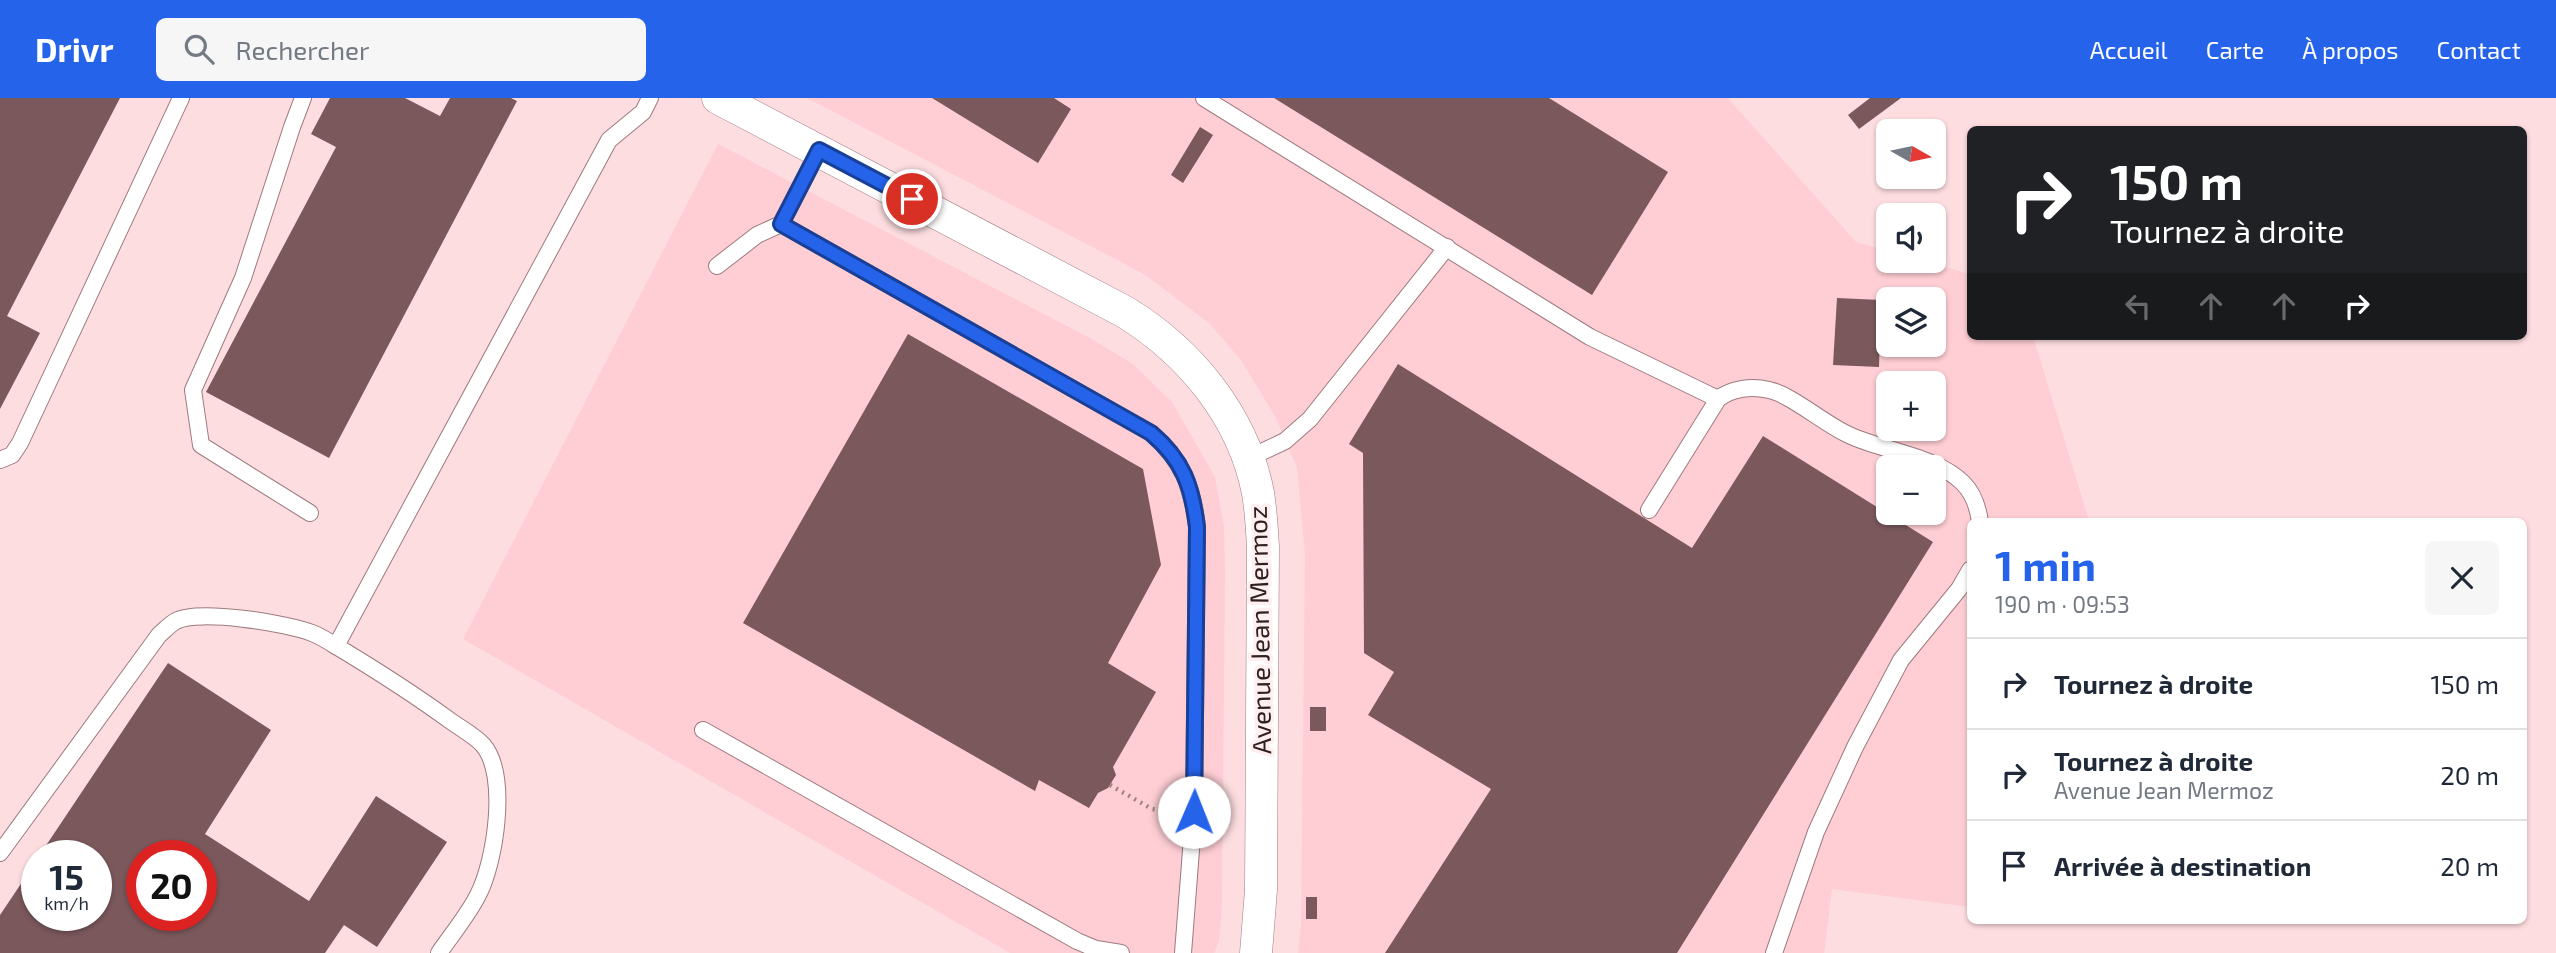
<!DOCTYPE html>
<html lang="fr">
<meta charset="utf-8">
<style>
body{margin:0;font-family:"Exo 2",sans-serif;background:#f6f6f7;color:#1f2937;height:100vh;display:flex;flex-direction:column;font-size:26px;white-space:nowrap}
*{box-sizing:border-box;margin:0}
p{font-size:23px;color:#747a83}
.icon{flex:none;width:38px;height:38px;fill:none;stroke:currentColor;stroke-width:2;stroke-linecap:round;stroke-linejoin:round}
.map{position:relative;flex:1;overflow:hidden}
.details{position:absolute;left:1967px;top:420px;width:560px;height:406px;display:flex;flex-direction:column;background:#fff;border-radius:10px;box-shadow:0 2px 5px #0004}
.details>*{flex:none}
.top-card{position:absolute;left:1967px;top:28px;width:560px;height:214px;border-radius:10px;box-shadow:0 2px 5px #0004;background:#202124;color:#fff;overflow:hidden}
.needle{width:46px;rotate:99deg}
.buttons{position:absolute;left:1876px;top:21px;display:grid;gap:14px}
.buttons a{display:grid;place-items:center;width:70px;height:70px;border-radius:10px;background:#fff;box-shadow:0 2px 5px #0004;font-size:35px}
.speed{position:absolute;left:21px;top:742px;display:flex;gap:14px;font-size:35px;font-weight:700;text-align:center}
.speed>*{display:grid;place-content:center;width:91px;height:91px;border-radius:50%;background:#fff;box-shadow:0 2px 5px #0004;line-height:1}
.speed small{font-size:18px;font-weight:400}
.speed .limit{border:10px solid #d22;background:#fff;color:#111}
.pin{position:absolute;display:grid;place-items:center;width:60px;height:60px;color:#fff;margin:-30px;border:4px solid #fff;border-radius:50%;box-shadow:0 2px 7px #0007}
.me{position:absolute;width:77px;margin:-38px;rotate:1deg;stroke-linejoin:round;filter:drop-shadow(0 0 5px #0008)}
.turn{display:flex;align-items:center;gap:24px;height:147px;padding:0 28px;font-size:32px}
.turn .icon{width:91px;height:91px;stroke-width:2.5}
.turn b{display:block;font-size:49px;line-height:60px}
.lanes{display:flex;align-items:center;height:66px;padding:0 28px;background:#0003;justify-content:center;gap:35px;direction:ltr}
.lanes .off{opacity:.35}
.round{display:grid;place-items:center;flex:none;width:74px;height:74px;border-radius:10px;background:#f6f6f7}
.head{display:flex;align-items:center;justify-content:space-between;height:119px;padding:0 28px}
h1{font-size:42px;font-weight:700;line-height:52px;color:#2563eb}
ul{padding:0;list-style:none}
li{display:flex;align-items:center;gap:21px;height:91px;padding:0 28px;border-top:2px solid #e0e1e3}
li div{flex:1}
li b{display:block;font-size:26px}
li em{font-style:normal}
header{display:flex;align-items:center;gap:42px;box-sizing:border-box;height:98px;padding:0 35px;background:#2563eb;color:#fff}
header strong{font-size:33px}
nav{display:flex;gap:38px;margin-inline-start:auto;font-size:24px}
.search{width:490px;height:63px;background:#f6f6f7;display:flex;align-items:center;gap:18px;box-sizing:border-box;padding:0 24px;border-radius:10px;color:#747a83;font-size:26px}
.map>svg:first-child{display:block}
.built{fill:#feced4;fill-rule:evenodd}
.building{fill:#7a585c;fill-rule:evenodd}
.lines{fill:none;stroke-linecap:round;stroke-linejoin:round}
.service-casing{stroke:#9d7a7e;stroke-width:18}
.minor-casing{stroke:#9d7a7e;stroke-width:33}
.path{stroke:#9b8385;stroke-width:4.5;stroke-dasharray:2 5;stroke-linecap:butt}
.service{stroke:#fff;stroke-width:16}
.minor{stroke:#fff;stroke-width:32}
.route-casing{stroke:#184099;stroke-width:18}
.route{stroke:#2563eb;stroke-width:12}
.labels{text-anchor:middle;stroke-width:7;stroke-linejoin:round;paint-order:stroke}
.street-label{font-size:26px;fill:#2f2122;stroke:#ffeff0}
</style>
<header>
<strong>Drivr</strong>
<div class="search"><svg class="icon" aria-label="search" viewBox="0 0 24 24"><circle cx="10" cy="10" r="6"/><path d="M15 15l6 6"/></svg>Rechercher</div>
<nav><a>Accueil</a><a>Carte</a><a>À propos</a><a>Contact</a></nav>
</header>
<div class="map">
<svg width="2556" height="855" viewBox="0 0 2556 855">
<rect width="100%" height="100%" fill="#fddde0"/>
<!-- built -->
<g class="built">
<path d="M807 0H1728L1856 144 1888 153V163H1923L1970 176V238H2033L2089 423 1970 424V809L1832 791 1824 855H1298L1301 828 1305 456 1297 369 1276 320 1241 262 1209 225 1144 176ZM1888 201H1934V247H1888ZM1888 285H1934V331H1888ZM1888 369H1934V415H1888Z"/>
<path d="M718 46 1088 239 1133 266 1172 304 1215 379 1224 429 1225 476 1222 810 1219 843 1214 855H1010L463 541Z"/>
</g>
<!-- building -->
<g class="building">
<path d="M0 0H120L7 218 40 235 0 311Z"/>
<path d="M330 0H405L440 18 450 0H511L517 3 329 360 206 294 336 49 311 36Z"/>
<path d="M932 0H1054L1071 11 1038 65Z"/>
<path d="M1274 0H1549L1668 74 1592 197Z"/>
<path d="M1870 0H1901L1859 31 1848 17Z"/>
<path d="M1200 29 1213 37 1183 85 1171 77Z"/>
<path d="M1837 200 1881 202 1879 269 1833 267Z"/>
<path d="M908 236 1143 371 1161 467 1108 565 1156 594 1113 669 1116 677 1108 690 1098 695 1089 710 1039 682 1035 693 743 525Z"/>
<path d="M1398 266 1692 450 1763 338 1933 444 1677 855H1385L1491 691 1368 617 1394 574 1364 555 1363 355 1349 346Z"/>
<path d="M168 565 271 632 205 736 309 803 376 698 447 744 377 849 344 827 325 855H0V817L37 762V817H96V758H39ZM142 758H201V817H142Z"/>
<rect x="1310" y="609" width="16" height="24"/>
<rect x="1306" y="799" width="11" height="22"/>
</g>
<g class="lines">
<defs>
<g id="service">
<path d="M303 0 292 29 243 180 193 292 201 347 310 415"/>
<path d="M1204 0 1590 239 1718 301"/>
<path d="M781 126 819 52"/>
<path d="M717 168 757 137 781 126 1151 335C1183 363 1192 388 1197 429L1194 714 1183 855"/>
<path d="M1247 361 1285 343 1310 321 1447 149"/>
<path d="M0 362 12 357 20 345 181 0"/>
<path d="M1649 412 1718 301C1732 290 1752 288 1769 292 1790 296 1826 327 1849 337 1883 353 1936 358 1963 385 1973 395 1978 409 1980 424"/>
<path d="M703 632 1077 843 1096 851 1121 855"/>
<path d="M0 755 159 537C164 533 170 526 176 523 198 511 287 525 312 535 320 538 328 543 336 548"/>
<path d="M439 855C452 836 468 817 478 797 495 765 509 677 483 647 475 638 462 631 452 624 415 597 376 572 336 548L609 42 643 14 650 0"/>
<path d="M1774 855 1816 734 1855 649 1901 562 1959 491 1970 472"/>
</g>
<path id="minor" d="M718 0 1125 214C1190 254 1243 318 1258 395 1261 413 1262 431 1263 449L1261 792 1256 855"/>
</defs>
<!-- service casing -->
<use href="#service" class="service-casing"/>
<!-- minor casing -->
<use href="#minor" class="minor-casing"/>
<!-- path -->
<path class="path" d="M1110 687 1152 711 1169 714"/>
<!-- service -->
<use href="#service" class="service"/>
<!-- minor -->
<use href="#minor" class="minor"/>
</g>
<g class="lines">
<defs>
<path id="route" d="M912 101 819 52 781 126 1151 335C1183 362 1192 388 1197 429L1194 714"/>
</defs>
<!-- route casing -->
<use href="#route" class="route-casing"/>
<!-- route -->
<use href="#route" class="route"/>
</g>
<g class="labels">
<!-- street labels -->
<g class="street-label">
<text transform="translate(1260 532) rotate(-91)" y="9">Avenue Jean Mermoz</text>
</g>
</g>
</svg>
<div class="buttons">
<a><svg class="needle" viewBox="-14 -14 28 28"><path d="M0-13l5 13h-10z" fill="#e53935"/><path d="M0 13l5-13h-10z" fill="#747a83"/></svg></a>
<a><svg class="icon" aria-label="sound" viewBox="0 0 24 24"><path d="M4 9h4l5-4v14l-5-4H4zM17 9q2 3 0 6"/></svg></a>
<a><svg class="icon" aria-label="layers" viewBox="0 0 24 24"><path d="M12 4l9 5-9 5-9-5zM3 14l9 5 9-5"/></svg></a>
<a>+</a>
<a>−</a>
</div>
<div class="speed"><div>15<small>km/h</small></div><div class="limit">20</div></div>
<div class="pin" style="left:912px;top:101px;background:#d93025"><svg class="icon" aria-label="arrive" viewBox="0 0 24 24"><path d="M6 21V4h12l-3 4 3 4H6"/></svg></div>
<svg class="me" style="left:1194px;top:714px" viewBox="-20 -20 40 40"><circle r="19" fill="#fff"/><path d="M0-13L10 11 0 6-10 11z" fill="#2563eb"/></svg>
<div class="top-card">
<div class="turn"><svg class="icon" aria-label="right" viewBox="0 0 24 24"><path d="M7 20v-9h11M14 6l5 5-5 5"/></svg><div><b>150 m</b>Tournez à droite</div></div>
<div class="lanes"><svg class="icon off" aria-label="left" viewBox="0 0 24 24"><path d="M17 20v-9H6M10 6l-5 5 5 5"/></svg><svg class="icon off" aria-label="ahead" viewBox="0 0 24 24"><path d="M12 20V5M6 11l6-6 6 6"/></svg><svg class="icon off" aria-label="ahead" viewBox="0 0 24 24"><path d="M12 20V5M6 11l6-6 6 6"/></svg><svg class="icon" aria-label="right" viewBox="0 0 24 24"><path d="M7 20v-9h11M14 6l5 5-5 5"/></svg></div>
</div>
<section class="details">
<div class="head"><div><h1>1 min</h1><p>190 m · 09:53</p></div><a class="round"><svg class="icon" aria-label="close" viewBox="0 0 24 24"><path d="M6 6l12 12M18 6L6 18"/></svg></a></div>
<ul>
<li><svg class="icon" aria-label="right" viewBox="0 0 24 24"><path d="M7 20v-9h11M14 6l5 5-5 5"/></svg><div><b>Tournez à droite</b></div><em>150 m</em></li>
<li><svg class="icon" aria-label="right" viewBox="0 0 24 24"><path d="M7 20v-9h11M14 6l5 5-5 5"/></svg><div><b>Tournez à droite</b><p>Avenue Jean Mermoz</p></div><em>20 m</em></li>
<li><svg class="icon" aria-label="arrive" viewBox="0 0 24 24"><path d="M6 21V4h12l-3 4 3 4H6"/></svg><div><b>Arrivée à destination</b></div><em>20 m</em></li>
</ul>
</section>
</div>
